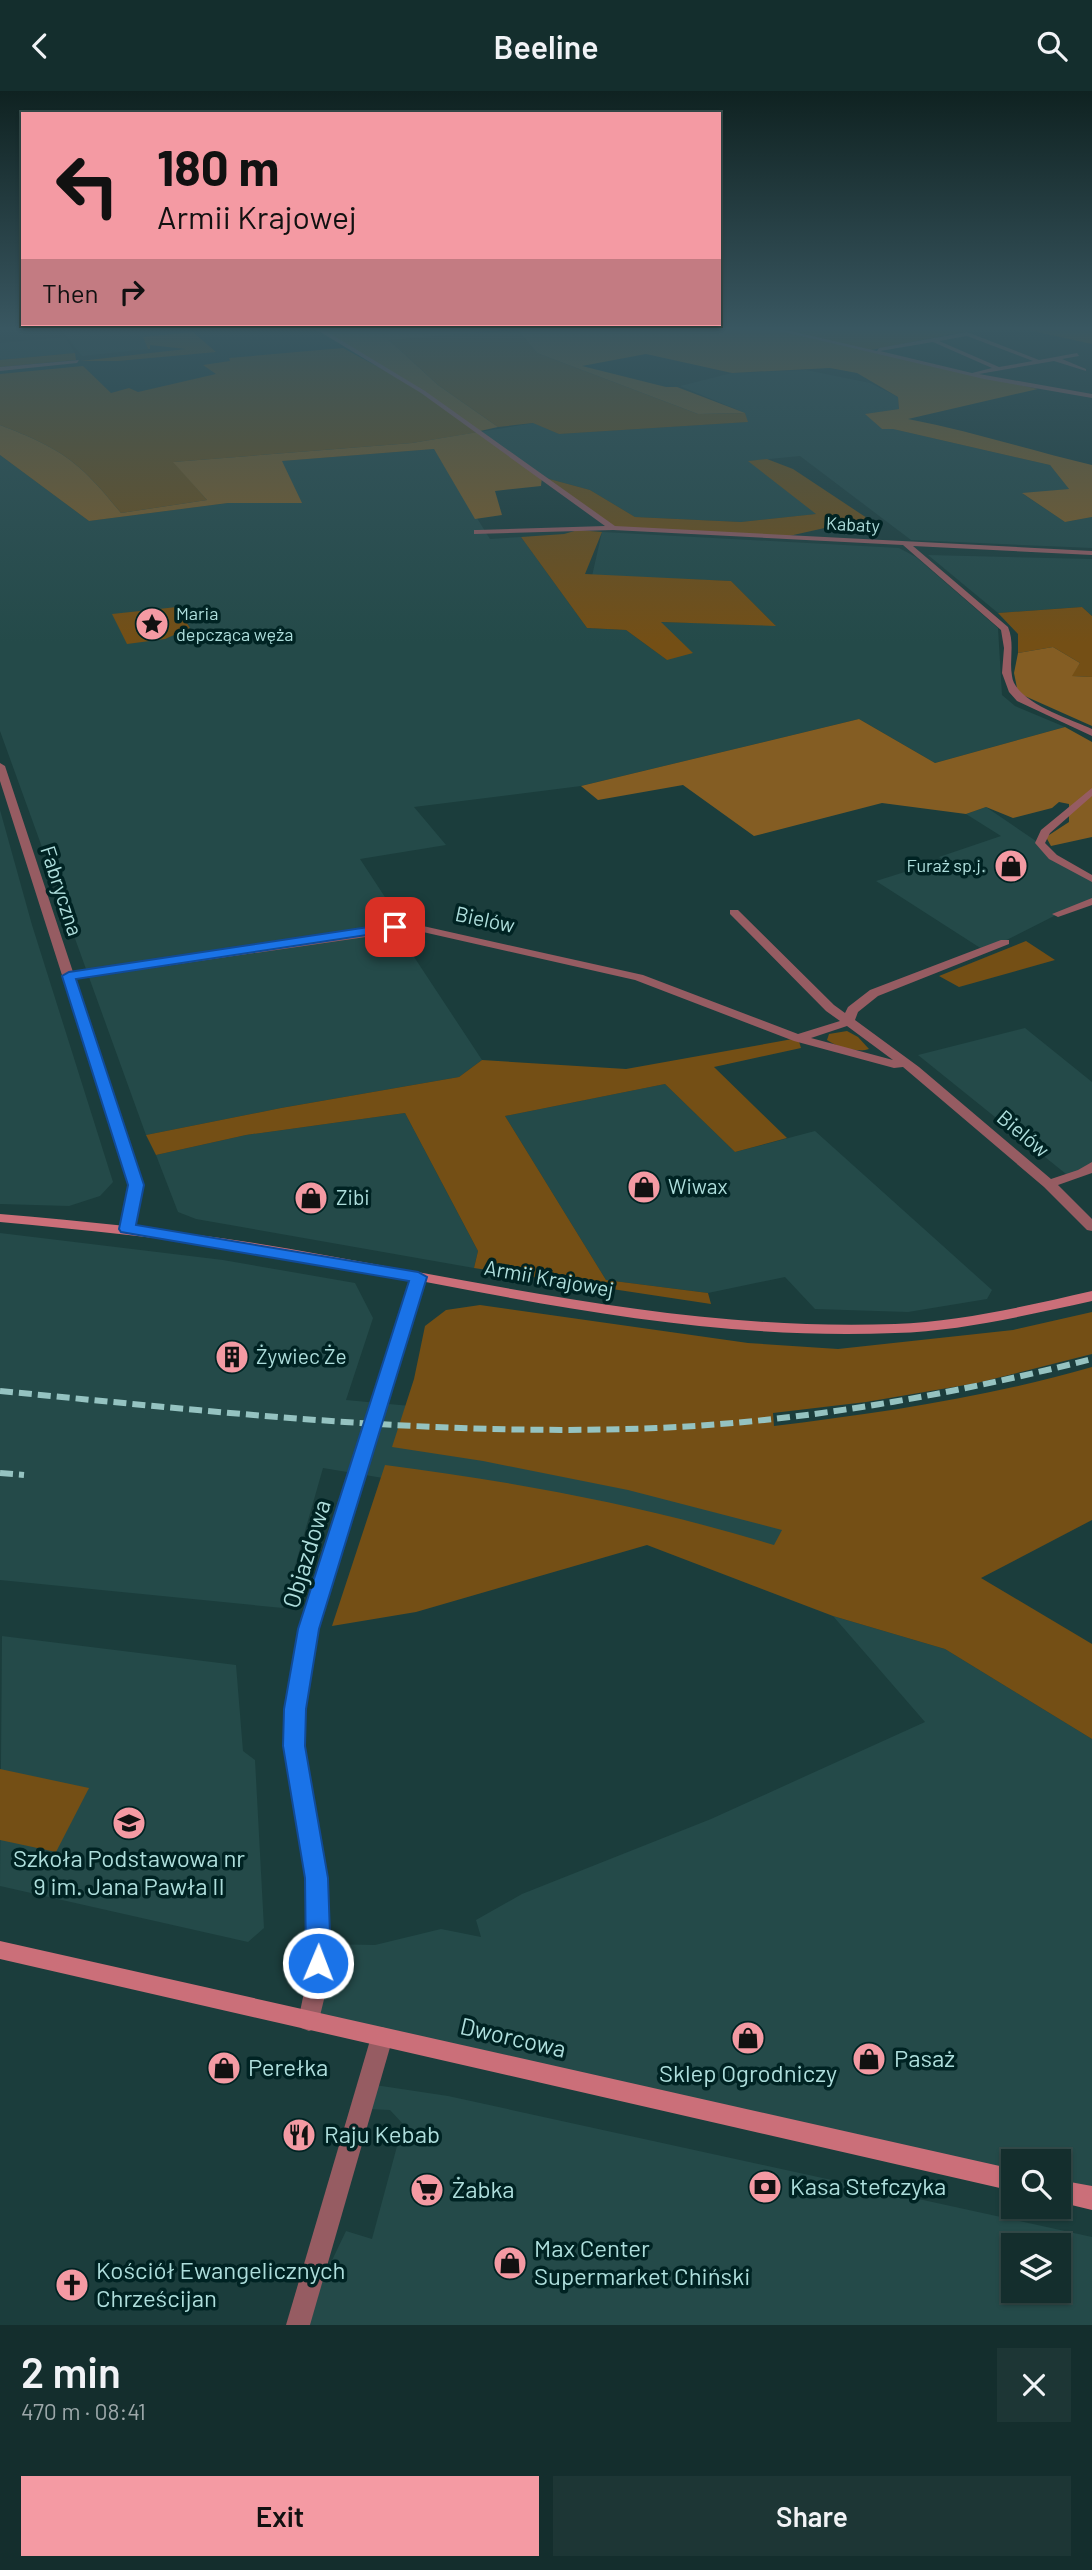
<!DOCTYPE html>
<meta charset="utf-8">
<style>
body{margin:0;font-family:Barlow,sans-serif;background:#1d3635;color:#f1f3f6;height:100vh;display:flex;flex-direction:column;font-size:26px;white-space:nowrap}
*{box-sizing:border-box;margin:0}
p{font-size:23px;color:#9da8aa}
.icon{flex:none;width:38px;height:38px;fill:none;stroke:currentColor;stroke-width:2;stroke-linecap:round;stroke-linejoin:round}
.map{position:relative;height:2234px;overflow:hidden}
.side{display:flex;flex-direction:column;background:#142e2d;flex:1}
.side>*{flex:none}
.banner{position:absolute;left:21px;top:21px;width:700px;height:214px;border-radius:0px;box-shadow:0 2px 5px #0004,0 0 0 2px #334a49;background:#f49aa3;color:#111;overflow:hidden}
.fabs{position:absolute;left:1001px;top:2058px;display:grid;gap:14px}
.fabs a{display:grid;place-items:center;width:70px;height:70px;border-radius:0px;background:#142e2d;box-shadow:0 2px 5px #0004,0 0 0 2px #334a49;font-size:35px}
.pin{position:absolute;display:grid;place-items:center;width:60px;height:60px;color:#fff;margin:-30px;border-radius:14px;box-shadow:0 4px 10px #0006}
.me{position:absolute;width:77px;margin:-38px;rotate:1deg;stroke-linejoin:round;filter:drop-shadow(0 0 5px #0008)}
.turn{display:flex;align-items:center;gap:24px;height:147px;padding:0 21px;font-size:32px}
.turn .icon{width:91px;height:91px;stroke-width:2.5}
.turn b{display:block;font-size:49px;line-height:60px}
.then{display:flex;align-items:center;height:66px;padding:0 21px;background:#0003;gap:14px;font-size:26px}
.round{display:grid;place-items:center;flex:none;width:74px;height:74px;border-radius:0px;background:#1d3635}
.head{display:flex;align-items:center;justify-content:space-between;height:119px;padding:0 21px}
h1{font-size:42px;font-weight:600;line-height:52px}
.cta{display:flex;gap:14px;margin-top:auto;padding:14px 21px}
.cta a{flex:1;height:80px;border-radius:0px;background:#f49aa3;color:#111;font-size:28px;font-weight:600;line-height:80px;text-align:center}
.cta a+a{background:#1d3635;color:#f1f3f6}
header{display:flex;justify-content:space-between;align-items:center;height:91px;padding:0 21px;background:#142e2d;font-size:32px;font-weight:600}
.map>svg:first-child{display:block}
.built{fill:#244a49;fill-rule:evenodd}
.green{fill:#744f15}
.forest{fill:#845d23}
.lines{fill:none;stroke-linecap:round;stroke-linejoin:round}
.street{fill:#965c62;fill-rule:evenodd}
.secondary{fill:#cb6f79;fill-rule:evenodd}
.rail{stroke:#95c3c1;stroke-width:6;stroke-dasharray:13 6;stroke-linecap:butt}
.route{fill:#1a73e8;stroke:#114b97;stroke-width:2}
.labels{text-anchor:middle;stroke-width:7;stroke-linejoin:round;paint-order:stroke}
.far-street-label{font-size:18px;fill:#aededc;stroke:#002323}
.far-poi-label{font-size:18px;fill:#aededc;stroke:#002323;text-anchor:start}
.street-label{font-size:21px;fill:#aededc;stroke:#002323}
.poi-label{font-size:21px;fill:#aededc;stroke:#002323;text-anchor:start}
.near-street-label{font-size:24px;fill:#aededc;stroke:#002323}
.near-poi-label{font-size:24px;fill:#aededc;stroke:#002323;text-anchor:start}
</style>
<header><svg class="icon" aria-label="back" viewBox="0 0 24 24"><path d="M15 5l-7 7 7 7"/></svg>Beeline<svg class="icon" aria-label="search" viewBox="0 0 24 24"><circle cx="10" cy="10" r="6"/><path d="M15 15l6 6"/></svg></header>
<div class="map">
<svg width="1092" height="2234" viewBox="0 0 1092 2234">
<rect width="100%" height="100%" fill="#1b3d3c"/>
<!-- built -->
<g class="built">
<path d="M61 239H189L192 241 143 246 148 258 82 265Z"/>
<path d="M65 246 75 262 0 269V252Z"/>
<path d="M806 279 870 292 898 306 899 318 866 323 882 338H893L1050 374 1069 398 1023 403 1065 431 1092 426V457L911 449 800 365 749 370 817 423 741 431 635 426 590 399 542 386 479 341 534 332 559 343 747 331 745 322 680 295 732 282Z"/>
<path d="M434 358 490 448 521 446 587 537 626 539 667 569 660 531 775 534 731 490 592 485 602 441 899 457 916 466 998 537 1002 604 1015 615 1065 636 935 672 859 628 581 695 414 716 446 754 360 768 400 829 414 836 395 837 482 969 459 986 281 1017 146 1044 0 640V364L89 430 228 412H301L281 370Z"/>
<path d="M928 464 1092 468V525L1082 516 998 522Z"/>
<path d="M986 716 1092 788V810L1058 823 985 860 876 790 943 769 939 766 1001 745 966 723Z"/>
<path d="M0 719 32 834 113 1091 100 1105 69 1115 0 1113Z"/>
<path d="M1025 937 1092 991V1075L1071 1087 918 964Z"/>
<path d="M665 993 735 1061 815 1040 992 1199 987 1208 908 1221 815 1218 785 1186 708 1202 606 1189 505 1025Z"/>
<path d="M405 1022 478 1160 474 1177 196 1128 178 1121 156 1064 246 1044Z"/>
<path d="M0 1142 223 1169 355 1192 373 1227 346 1309 432 1317 764 1301 791 1442 773 1484 383 1387 323 1377 283 1517 0 1489Z"/>
<path d="M833 1525 945 1558 1092 1648V2107L1059 2100V2070H1013V2089L309 1930 323 1853 375 1854 441 1838 481 1846 476 1829 522 1803 711 1728 925 1631Z"/>
<path d="M2 1545 236 1574 243 1660 255 1669 264 1837 248 1851 0 1795Z"/>
<path d="M375 1994 448 2005 1092 2146V2234H290L306 2224 346 2140 372 2148 403 2033 390 2019 368 2018ZM1013 2154H1059V2200H1013Z"/>
</g>
<!-- green -->
<g class="green">
<path d="M518 239 537 262 698 323 745 322 748 331 559 343 533 332 498 336 438 294 388 248Z"/>
<path d="M779 239H973L871 259Z"/>
<path d="M1028 239H1092V253Z"/>
<path d="M193 241 216 261 118 270H80L186 258 150 254V258L125 260 148 258 143 246Z"/>
<path d="M343 257 404 290 479 341 412 352 174 371 207 409 121 422C79 370 62 358 0 334V283L83 275 111 302 129 297 138 301 216 283 203 274 230 270 229 267Z"/>
<path d="M75 262 76 269 0 276V269Z"/>
<path d="M767 368 793 378 870 429 837 431 829 436 789 445 613 437 542 386 590 399 635 426 741 431 816 423 748 370Z"/>
<path d="M578 439 602 441 585 483 731 490 776 535 661 531 693 562 667 569 626 539 587 537 521 446 564 443Z"/>
<path d="M177 516 190 537 165 548 127 553 112 523Z"/>
<path d="M1082 516 1092 525V586L1071 585 1080 572 1053 556 1018 562V543L998 522Z"/>
<path d="M1026 850 1055 869 959 896 939 885Z"/>
<path d="M847 940 858 946 869 958C858 962 837 956 827 949L829 943Z"/>
<path d="M798 947 801 957 714 976 787 1047 735 1061 665 993 505 1025 606 1189 708 1202 711 1213 474 1177 478 1160 405 1022 246 1044 156 1064 146 1044 281 1017 459 986 482 969 626 978Z"/>
<path d="M480 1214 748 1252 838 1258 1013 1239 1092 1221V1263L977 1292 866 1311 773 1322 774 1335C881 1322 988 1306 1092 1276V1429L981 1487 1092 1553V1648L945 1558 833 1525 647 1454 416 1521 332 1535 385 1374C517 1391 646 1415 774 1454L782 1439 628 1399 483 1370 392 1356 414 1288 425 1235 446 1219Z"/>
<path d="M0 1678 89 1697 56 1761 0 1749Z"/>
</g>
<!-- forest -->
<g class="forest">
<path d="M323 239H505L389 249 438 294 498 336 480 340 542 386 541 395 495 400 502 424 475 428 434 358 282 370 302 412H228L89 430 0 364V334C62 358 79 370 121 422L207 409 173 371 412 352 478 341 423 301Z"/>
<path d="M518 239H779L1038 298 908 328C970 340 1030 359 1092 374V426L1065 431 1022 402 1069 398 1050 374 893 338H882L865 323 899 318 898 306 857 282 830 277 732 282 646 263 582 275 666 296H677L745 322 698 323 537 262Z"/>
<path d="M1053 556 1080 572 1072 585 1092 586V635L1018 602 1014 582 1018 562Z"/>
<path d="M859 628 935 672 1065 636 1092 651V746L1051 755 1046 746 1069 731V713L1059 711 1052 717 1013 727 986 716 966 723 882 712 754 745 683 694 598 709 581 695Z"/>
</g>
<g class="lines">
<!-- street -->
<g class="street">
<path d="M317 239H324L425 300 615 435 1092 460V464L913 455 1008 536C1015 553 1009 568 1012 585 1015 611 1070 628 1092 638V645L1017 610 1009 601 1002 582 1004 557 1001 539 903 454 613 439 474 443V439H477L605 435 421 302Z"/>
<path d="M776 239H786L877 260 879 257 967 241 1039 269 1077 262 1079 265 1062 268 1086 278V280L1054 270 979 283 1092 303V307L984 288ZM967 245 1033 270 999 276 939 250ZM933 251 992 277 972 282 880 260Z"/>
<path d="M79 269 77 272 0 280V276Z"/>
<path d="M0 672 5 675 73 881 414 833 643 884 798 943 840 930 826 920 730 823V819H738L834 914 845 922 848 916 870 899 1001 849H1009V853L878 905 858 921 855 929 919 976 1051 1088 1078 1079 1092 1071V1082L1058 1094 1092 1128V1140L1087 1139 1044 1096 903 976 894 977 794 950 635 889 414 839 75 888 143 1094 134 1138 127 1142 122 1141 120 1138 129 1094 0 690ZM847 935 893 969 811 947Z"/>
<path d="M1092 697V705L1050 742 1045 752 1057 764 1092 784V791L1049 768 1035 752 1041 739Z"/>
<path d="M1092 807V814L1058 826 1052 823Z"/>
<path d="M418 1181 425 1186 318 1538 304 1618V1655L326 1787 329 1840 328 1892 317 1937 309 1940 301 1937 298 1930 306 1892 309 1840 306 1787 284 1655 286 1618 300 1538 411 1186Z"/>
<path d="M382 1936 390 1939 393 1946 310 2234H286L371 1946 374 1939Z"/>
</g>
<!-- secondary -->
<g class="secondary">
<path d="M0 1123C109 1132 217 1144 324 1164 517 1198 698 1240 895 1233 962 1230 1027 1215 1092 1200V1210C1027 1224 962 1240 895 1242 697 1250 517 1207 324 1172 217 1153 109 1141 0 1131Z"/>
<path d="M0 1850 1013 2078V2100L0 1868Z"/>
<path d="M1059 2089 1092 2095V2119L1059 2111Z"/>
</g>
<!-- rail -->
<g class="rail">
<path d="M0 1300C218 1321 437 1346 656 1337 804 1331 949 1304 1092 1268"/>
<path d="M0 1382 24 1384"/>
</g>
</g>
<!-- sky -->
<linearGradient id="sky" x2="0" y2="1"><stop stop-color="#0f2221"/><stop offset="0.43" stop-color="#395761"/><stop offset="1" stop-color="#395761" stop-opacity="0"/></linearGradient>
<rect width="1092" height="552" fill="url(#sky)"/>
<!-- route -->
<path class="route" d="M395 832 400 834V839L76 888 144 1094 136 1134 418 1181 427 1186 319 1538 306 1618 305 1655 328 1787 331 1872 327 1879 318 1883 310 1879 306 1872 305 1787 283 1655 284 1618 298 1538 409 1190 121 1141 119 1138 128 1094 62 885 69 881Z"/>
<!-- icons -->
<defs>
<symbol id="sight-disc" viewBox="-11 -11 22 22"><circle r="9.5" fill="#f49aa3" stroke="#002323"/><path d="M0-6L1.8-2.2L6-1.7L2.9 1.2L3.7 5.4L0 3.3L-3.7 5.4L-2.9 1.2L-6-1.7L-1.8-2.2Z" fill="#111"/></symbol>
<symbol id="shop-disc" viewBox="-11 -11 22 22"><circle r="9.5" fill="#f49aa3" stroke="#002323"/><path d="M-5-2.5h2.3a2.7 3.5 0 0 1 5.4 0H5L5.5 6h-11ZM-1.5-2.5h3a1.5 2.3 0 0 0-3 0Z" fill="#111"/></symbol>
<symbol id="building-disc" viewBox="-11 -11 22 22"><circle r="9.5" fill="#f49aa3" stroke="#002323"/><path d="M-4-6H4V6H1V3H-1V6H-4ZM-2.5-4.3h1.7v1.8h-1.7ZM.8-4.3h1.7v1.8H.8ZM-2.5-1h1.7V.8h-1.7ZM.8-1h1.7V.8H.8Z" fill="#111"/></symbol>
<symbol id="school-disc" viewBox="-11 -11 22 22"><circle r="9.5" fill="#f49aa3" stroke="#002323"/><path d="M0-5L7-2L0 1L-7-2ZM-4 1L0 2.5L4 1V4Q0 6-4 4Z" fill="#111"/></symbol>
<symbol id="restaurant-disc" viewBox="-11 -11 22 22"><circle r="9.5" fill="#f49aa3" stroke="#002323"/><path d="M-5-6h1v4h1v-4h1v4h1v-4h1v5L-1.5 .5V6h-2V.5L-5-1ZM5-6V6H3V1.5H1.5Q1.5-4 5-6Z" fill="#111"/></symbol>
<symbol id="bank-disc" viewBox="-11 -11 22 22"><circle r="9.5" fill="#f49aa3" stroke="#002323"/><path d="M-6-4H6V4H-6ZM0-2.3a2.3 2.3 0 1 0 0 4.6a2.3 2.3 0 1 0 0-4.6Z" fill="#111"/></symbol>
<symbol id="supermarket-disc" viewBox="-11 -11 22 22"><circle r="9.5" fill="#f49aa3" stroke="#002323"/><path d="M-6-5.5h2.5l.6 2H6L4.5 2H-2.5L-4.4-4H-6ZM-1.5 3.2a1.3 1.3 0 1 0 .1 0ZM3 3.2a1.3 1.3 0 1 0 .1 0Z" fill="#111"/></symbol>
<symbol id="church-disc" viewBox="-11 -11 22 22"><circle r="9.5" fill="#f49aa3" stroke="#002323"/><path d="M-1.2-6h2.4v3.5h3.3v2.4h-3.3V6h-2.4V-.1h-3.3v-2.4h3.3Z" fill="#111"/></symbol>
</defs>
<g fill-rule="evenodd">
<use href="#sight-disc" x="133" y="514" width="38" height="38"/>
<use href="#shop-disc" x="992" y="756" width="38" height="38"/>
<use href="#shop-disc" x="625" y="1077" width="38" height="38"/>
<use href="#shop-disc" x="292" y="1088" width="38" height="38"/>
<use href="#building-disc" x="213" y="1247" width="38" height="38"/>
<use href="#school-disc" x="110" y="1713" width="38" height="38"/>
<use href="#shop-disc" x="729" y="1928" width="38" height="38"/>
<use href="#shop-disc" x="850" y="1949" width="38" height="38"/>
<use href="#shop-disc" x="205" y="1958" width="38" height="38"/>
<use href="#restaurant-disc" x="280" y="2025" width="38" height="38"/>
<use href="#bank-disc" x="746" y="2077" width="38" height="38"/>
<use href="#supermarket-disc" x="408" y="2080" width="38" height="38"/>
<use href="#shop-disc" x="491" y="2153" width="38" height="38"/>
<use href="#church-disc" x="53" y="2175" width="38" height="38"/>
</g>
<g class="labels">
<!-- far-street labels -->
<g class="far-street-label">
<text transform="translate(853 434) rotate(3)" y="6">Kabaty</text>
</g>
<!-- far-poi labels -->
<g class="far-poi-label">
<text x="176" y="529">Maria<tspan x="176" dy="21">depcząca węża</tspan></text>
<text x="986" y="781" text-anchor="end">Furaż sp.j.</text>
</g>
<!-- street labels -->
<g class="street-label">
<text transform="translate(61 800) rotate(72)" y="7">Fabryczna</text>
<text transform="translate(485 829) rotate(12)" y="7">Bielów</text>
<text transform="translate(1023 1043) rotate(40)" y="7">Bielów</text>
<text transform="translate(549 1188) rotate(10)" y="7">Armii Krajowej</text>
</g>
<!-- poi labels -->
<g class="poi-label">
<text x="668" y="1103">Wiwax</text>
<text x="336" y="1114">Zibi</text>
<text x="256" y="1273">Żywiec Że</text>
</g>
<!-- near-street labels -->
<g class="near-street-label">
<text transform="translate(307 1463) rotate(-73)" y="8">Objazdowa</text>
<text transform="translate(513 1947) rotate(13)" y="8">Dworcowa</text>
</g>
<!-- near-poi labels -->
<g class="near-poi-label">
<text x="129" y="1776" text-anchor="middle">Szkoła Podstawowa nr<tspan x="129" dy="28">9 im. Jana Pawła II</tspan></text>
<text x="894" y="1976">Pasaż</text>
<text x="248" y="1985">Perełka</text>
<text x="748" y="1991" text-anchor="middle">Sklep Ogrodniczy</text>
<text x="324" y="2052">Raju Kebab</text>
<text x="790" y="2104">Kasa Stefczyka</text>
<text x="452" y="2107">Żabka</text>
<text x="534" y="2166">Max Center<tspan x="534" dy="28">Supermarket Chiński</tspan></text>
<text x="96" y="2188">Kościół Ewangelicznych<tspan x="96" dy="28">Chrześcijan</tspan></text>
</g>
</g>
</svg>
<div class="fabs">
<a><svg class="icon" aria-label="search" viewBox="0 0 24 24"><circle cx="10" cy="10" r="6"/><path d="M15 15l6 6"/></svg></a>
<a><svg class="icon" aria-label="layers" viewBox="0 0 24 24"><path d="M12 4l9 5-9 5-9-5zM3 14l9 5 9-5"/></svg></a>
</div>
<div class="pin" style="left:395px;top:836px;background:#d93025"><svg class="icon" aria-label="arrive" viewBox="0 0 24 24"><path d="M6 21V4h12l-3 4 3 4H6"/></svg></div>
<svg class="me" style="left:318px;top:1872px" viewBox="-20 -20 40 40"><circle r="17" fill="#1a73e8" stroke="#fff" stroke-width="3"/><path d="M0-11L8 9 0 5-8 9z" fill="#fff"/></svg>
<div class="banner">
<div class="turn"><svg class="icon" aria-label="left" viewBox="0 0 24 24"><path d="M17 20v-9H6M10 6l-5 5 5 5"/></svg><div><b>180 m</b>Armii Krajowej</div></div>
<div class="then">Then<svg class="icon" aria-label="right" viewBox="0 0 24 24"><path d="M7 20v-9h11M14 6l5 5-5 5"/></svg></div>
</div>
</div>
<section class="side">
<div class="head"><div><h1>2 min</h1><p>470 m · 08:41</p></div><a class="round"><svg class="icon" aria-label="close" viewBox="0 0 24 24"><path d="M6 6l12 12M18 6L6 18"/></svg></a></div>
<div class="cta"><a>Exit</a><a>Share</a></div>
</section>
